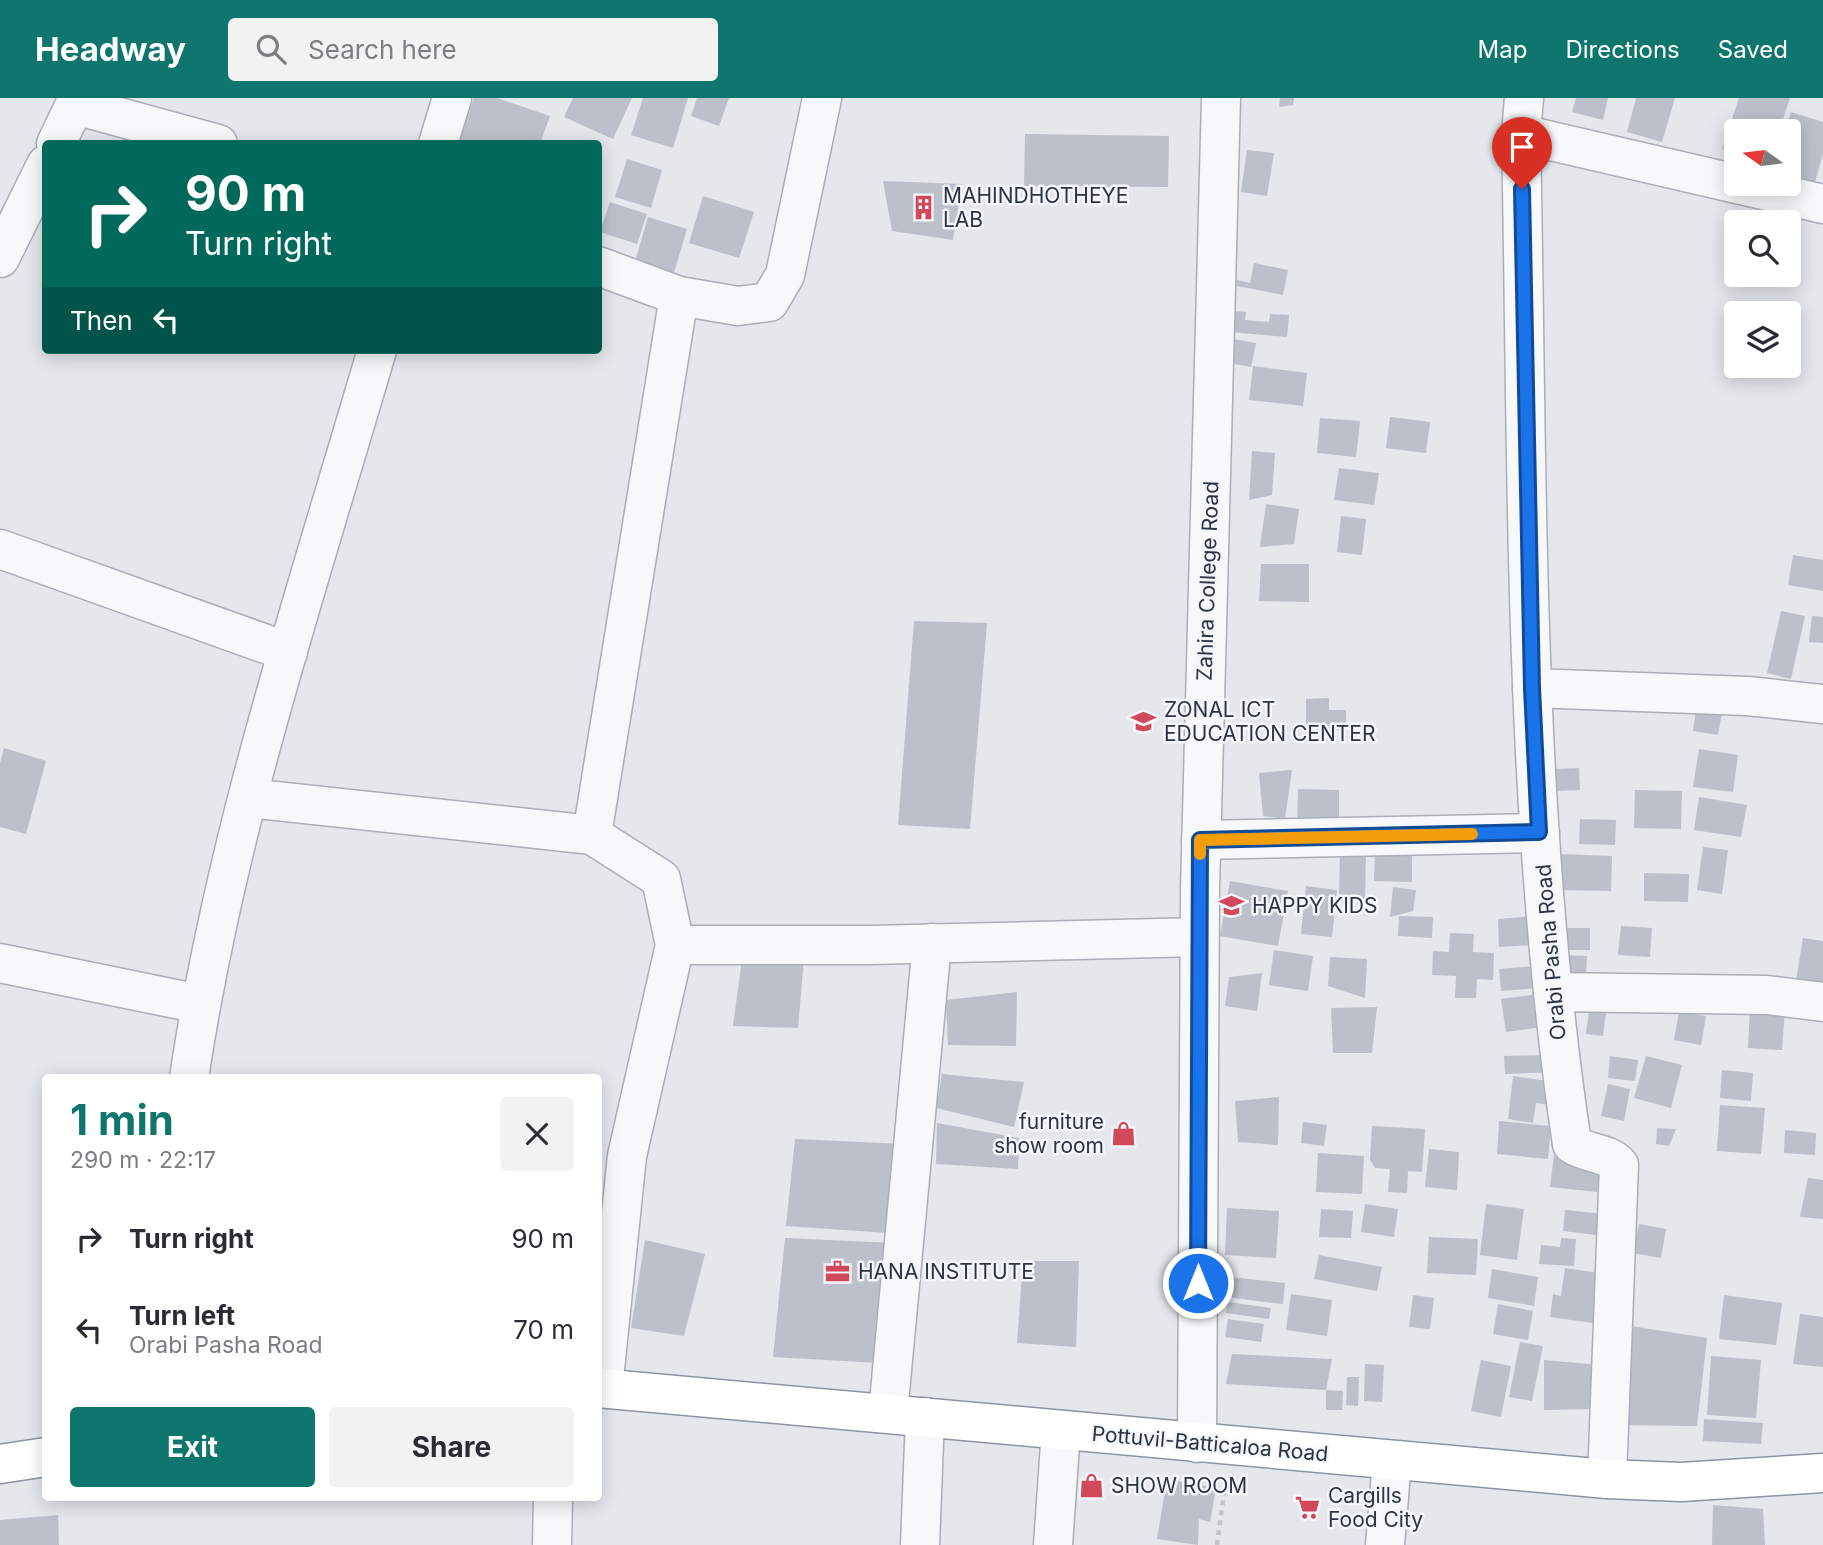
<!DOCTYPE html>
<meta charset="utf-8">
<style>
body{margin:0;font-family:Inter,sans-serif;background:#f2f2f3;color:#2b2b33;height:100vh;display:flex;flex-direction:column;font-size:26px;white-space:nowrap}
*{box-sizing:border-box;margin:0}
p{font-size:23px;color:#7c7c81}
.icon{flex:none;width:38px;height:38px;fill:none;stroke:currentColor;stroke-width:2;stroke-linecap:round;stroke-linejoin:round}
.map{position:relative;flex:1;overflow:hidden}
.sheet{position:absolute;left:42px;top:976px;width:560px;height:427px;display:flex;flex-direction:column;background:#fff;border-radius:7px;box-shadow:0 4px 18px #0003}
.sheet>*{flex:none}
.guide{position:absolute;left:42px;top:42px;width:560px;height:214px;border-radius:7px;box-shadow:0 4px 18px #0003;background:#00695c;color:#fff;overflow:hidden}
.needle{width:46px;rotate:284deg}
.tools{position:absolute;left:1724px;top:21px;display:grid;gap:14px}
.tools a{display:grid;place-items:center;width:77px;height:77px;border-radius:7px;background:#fff;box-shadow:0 4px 18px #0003;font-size:35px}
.pin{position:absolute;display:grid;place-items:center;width:60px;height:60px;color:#fff;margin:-72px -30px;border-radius:50% 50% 50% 0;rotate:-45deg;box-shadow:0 0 7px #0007}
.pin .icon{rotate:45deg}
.me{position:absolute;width:77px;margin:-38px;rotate:0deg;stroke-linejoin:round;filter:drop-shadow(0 0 5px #0008)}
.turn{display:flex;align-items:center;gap:24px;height:147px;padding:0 28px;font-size:32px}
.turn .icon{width:91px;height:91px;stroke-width:2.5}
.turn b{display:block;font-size:49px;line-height:60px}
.then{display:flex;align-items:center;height:66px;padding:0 28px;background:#0003;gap:14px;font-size:26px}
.round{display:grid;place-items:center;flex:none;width:74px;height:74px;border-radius:7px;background:#f2f2f3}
.head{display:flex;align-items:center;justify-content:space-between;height:119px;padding:0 28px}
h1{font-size:42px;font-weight:700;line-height:52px;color:#0f766e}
.cta{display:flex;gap:14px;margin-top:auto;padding:14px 28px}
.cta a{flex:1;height:80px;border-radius:7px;background:#0f766e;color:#fff;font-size:28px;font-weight:700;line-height:80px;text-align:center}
.cta a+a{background:#f2f2f3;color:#2b2b33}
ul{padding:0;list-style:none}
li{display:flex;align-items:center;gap:21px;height:91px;padding:0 28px}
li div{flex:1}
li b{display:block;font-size:26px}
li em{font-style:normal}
header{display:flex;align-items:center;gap:42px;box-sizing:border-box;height:98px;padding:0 35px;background:#0f766e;color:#fff}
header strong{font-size:33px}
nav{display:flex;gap:38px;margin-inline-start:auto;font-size:24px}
.search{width:490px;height:63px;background:#f2f2f3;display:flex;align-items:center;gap:18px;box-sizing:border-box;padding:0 24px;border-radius:7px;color:#7c7c81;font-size:26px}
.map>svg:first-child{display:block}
.building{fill:#bbc0ca}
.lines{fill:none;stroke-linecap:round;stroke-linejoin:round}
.minor-casing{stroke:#a9aeb7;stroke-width:41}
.highway-casing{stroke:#8b94a3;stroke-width:41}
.path{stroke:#c2c5cb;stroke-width:4.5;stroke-dasharray:5 5;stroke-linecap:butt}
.minor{stroke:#f7f8fa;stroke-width:38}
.highway{stroke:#fff;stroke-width:38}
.route-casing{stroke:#114b97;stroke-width:18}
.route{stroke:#1a73e8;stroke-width:12}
.slow{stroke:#f59e0b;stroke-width:12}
.labels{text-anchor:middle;stroke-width:5;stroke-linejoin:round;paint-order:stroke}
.poi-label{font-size:21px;fill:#2b3445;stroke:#f4f6f9;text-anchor:start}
.street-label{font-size:21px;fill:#2b3445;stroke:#f4f6f9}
</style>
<header>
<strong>Headway</strong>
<div class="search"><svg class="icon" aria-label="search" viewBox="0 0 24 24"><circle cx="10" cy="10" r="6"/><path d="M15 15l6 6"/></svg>Search here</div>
<nav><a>Map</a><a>Directions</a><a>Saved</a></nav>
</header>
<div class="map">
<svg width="1823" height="1447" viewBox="0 0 1823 1447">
<rect width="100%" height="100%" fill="#e4e7ec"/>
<!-- building -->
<g class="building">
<path d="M474 0H497L550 18 540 46 459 44Z"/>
<path d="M573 0H632L613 41 564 19Z"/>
<path d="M643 0H688L673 50 631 37Z"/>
<path d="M697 0H729L719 28 691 18Z"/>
<path d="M1280 0H1294L1293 7 1279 9Z"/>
<path d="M1576 0H1608L1603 22 1572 14Z"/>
<path d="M1636 0H1675L1662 44 1627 34Z"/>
<path d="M1739 0H1790L1779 33H1736V56L1722 51Z"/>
<path d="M1791 14 1823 24V56L1815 84 1788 76V33H1785Z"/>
<path d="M1025 36 1169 38 1168 89 1024 88Z"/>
<path d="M1247 52 1274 55 1267 98 1241 94Z"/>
<path d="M627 61 662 72 651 110 615 99Z"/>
<path d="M883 83 962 86 953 142 892 133Z"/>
<path d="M703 98 754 114 739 160 689 145Z"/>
<path d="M610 104 647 116 637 146 600 134Z"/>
<path d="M648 119 687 131 673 178 634 167Z"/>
<path d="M1254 165 1288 172 1283 197 1232 187 1233 181 1250 185Z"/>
<path d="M1232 213 1246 214 1245 222 1269 224 1270 216 1289 217 1287 239 1230 234Z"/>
<path d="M1233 241 1256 245 1251 269 1229 265Z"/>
<path d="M1253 268 1307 275 1303 308 1249 302Z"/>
<path d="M1390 319 1430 324 1426 355 1386 350Z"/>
<path d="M1320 320 1360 323 1356 359 1317 355Z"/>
<path d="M1252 353 1275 355 1272 397 1249 402Z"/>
<path d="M1339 370 1379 375 1374 407 1334 402Z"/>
<path d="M1266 406 1299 411 1294 446 1260 449Z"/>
<path d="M1341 418 1366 421 1362 457 1337 454Z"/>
<path d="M1793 457 1823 462V493L1788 487Z"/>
<path d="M1261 466H1309V504L1259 503Z"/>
<path d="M1781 513 1805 518 1791 581 1767 575Z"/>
<path d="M1812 518 1823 519V545L1809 544Z"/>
<path d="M914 523 987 525 970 731 898 727Z"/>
<path d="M1329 600V612H1346V632H1306V601Z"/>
<path d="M1697 605 1723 609 1718 637 1693 633Z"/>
<path d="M4 650 46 663 26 736 0 729V665Z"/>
<path d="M1699 651 1738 657 1733 694 1693 689Z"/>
<path d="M1579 670 1580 692 1554 693 1553 671Z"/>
<path d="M1292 672 1285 721 1263 718 1259 675Z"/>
<path d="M1298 691 1339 692V730H1297Z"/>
<path d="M1635 692 1682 693 1681 731 1634 730Z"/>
<path d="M1699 699 1747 707 1741 739 1694 732Z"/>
<path d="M1580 721 1616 722 1615 747 1579 746Z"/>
<path d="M1703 749 1728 752 1722 796 1697 792Z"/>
<path d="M1340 752 1366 753 1365 803 1339 796Z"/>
<path d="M1375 753 1412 754V784L1374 783Z"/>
<path d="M1559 756 1612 758 1611 793 1558 792Z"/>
<path d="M1644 775 1689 776 1688 804 1644 803Z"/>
<path d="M1230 783 1288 793 1278 848 1220 838Z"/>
<path d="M1306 788 1337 792 1332 839 1301 836Z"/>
<path d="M1393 789 1416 792 1413 813 1390 819Z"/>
<path d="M1399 818 1433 819 1432 840 1398 838Z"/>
<path d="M1536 818 1537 847 1499 849 1498 821Z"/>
<path d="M1621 828 1652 830 1650 859 1618 857Z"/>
<rect x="1562" y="830" width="28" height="22"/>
<path d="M1450 835 1474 836 1473 854 1494 855 1493 882 1477 881 1476 900H1455L1456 878 1432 877 1433 853 1449 854Z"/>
<path d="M1803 840 1823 843V894L1795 889Z"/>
<path d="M1274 852 1313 858 1308 893 1269 887Z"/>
<path d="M1561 857 1587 858 1586 880 1561 879Z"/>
<path d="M1330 859 1367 861 1365 900 1328 888Z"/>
<path d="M742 861H804L798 930 733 928Z"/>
<path d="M1537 868 1538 890 1501 893 1499 871Z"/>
<path d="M1262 875 1257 913 1225 908 1229 879Z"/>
<path d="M1017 894 1016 948 948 947 946 902Z"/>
<path d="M1546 895 1550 928 1506 934 1501 901Z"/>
<path d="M1377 909 1372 955H1333L1331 910Z"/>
<path d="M1750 909 1785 911 1782 952 1748 950Z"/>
<path d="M1589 913 1606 915 1603 938 1586 936Z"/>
<path d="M1679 914 1706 918 1701 947 1674 942Z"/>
<path d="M1556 957 1557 974 1505 976 1504 958Z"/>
<path d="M1610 958 1638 962 1635 983 1608 980Z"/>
<path d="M1646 958 1682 967 1671 1010 1634 1000Z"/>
<path d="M1722 972 1753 975 1751 1003 1720 1000Z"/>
<path d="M942 976 1024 984 1014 1029 936 1010Z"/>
<path d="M1513 978 1561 985 1558 1008 1536 1005 1533 1025 1508 1021Z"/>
<path d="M1608 986 1630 991 1624 1023 1601 1018Z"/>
<path d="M1279 999 1278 1047 1238 1044 1235 1003Z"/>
<path d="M1720 1007 1765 1010 1761 1056 1717 1053Z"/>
<path d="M1499 1023 1551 1028 1548 1061 1497 1056Z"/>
<path d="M1303 1024 1327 1027 1324 1048 1301 1045Z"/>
<path d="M937 1025 1019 1040 1018 1071 936 1066Z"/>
<path d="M1372 1028 1425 1031 1422 1074 1408 1073 1407 1095 1388 1094 1390 1071 1375 1070 1370 1062Z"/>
<path d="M1657 1030 1676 1031 1669 1048 1656 1046Z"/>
<path d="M1785 1032 1816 1035 1815 1057 1784 1055Z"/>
<path d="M795 1041 905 1046 888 1135 786 1128Z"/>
<path d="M1429 1051 1459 1054 1457 1092 1425 1089Z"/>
<path d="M1318 1055 1364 1058 1362 1096 1316 1094Z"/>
<path d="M1554 1057 1601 1062 1597 1094 1550 1089Z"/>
<path d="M1808 1080 1823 1082V1121L1800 1119Z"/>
<path d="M1365 1106 1398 1111 1394 1139 1361 1134Z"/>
<path d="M1486 1106 1524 1111 1517 1162 1480 1157Z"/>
<path d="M1227 1110 1279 1113 1276 1160 1225 1157Z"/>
<path d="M1321 1111 1353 1113 1351 1140 1319 1139Z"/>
<path d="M1565 1112 1615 1117 1612 1139 1563 1133Z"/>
<path d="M1639 1126 1666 1131 1661 1160 1633 1155Z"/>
<path d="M1429 1139 1478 1141 1476 1177 1427 1175Z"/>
<path d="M785 1140 894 1145 880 1265 773 1259Z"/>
<path d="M1561 1140 1576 1141 1574 1168 1539 1166 1541 1147 1560 1149Z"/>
<path d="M645 1142 705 1156 684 1238 631 1230Z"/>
<path d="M1319 1157 1382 1169 1377 1193 1314 1181Z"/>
<path d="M1023 1163H1079L1076 1249 1017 1245Z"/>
<path d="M1565 1170 1613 1177 1607 1227 1550 1219 1553 1196 1561 1198Z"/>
<path d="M1492 1171 1538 1179 1534 1208 1488 1200Z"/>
<path d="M1229 1179 1285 1185 1283 1206 1226 1199Z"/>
<path d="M1291 1196 1332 1202 1327 1238 1286 1232Z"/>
<path d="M1413 1197 1434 1200 1430 1231 1409 1229Z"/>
<path d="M1724 1197 1782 1205 1776 1247 1719 1241Z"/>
<path d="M1228 1204 1271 1210 1269 1221 1226 1215Z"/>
<path d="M1498 1206 1533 1213 1528 1242 1493 1236Z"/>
<path d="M1800 1216 1823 1219V1269L1793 1266Z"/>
<path d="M1228 1221 1264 1226 1261 1244 1225 1239Z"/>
<path d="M1631 1228 1707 1240 1697 1328 1611 1327Z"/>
<path d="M1520 1244 1543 1248 1532 1303 1509 1299Z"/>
<path d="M1232 1256 1332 1261 1326 1292 1226 1286Z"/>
<path d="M1711 1258 1761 1262 1756 1320 1707 1317Z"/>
<path d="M1481 1262 1511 1268 1501 1319 1471 1313Z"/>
<path d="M1544 1262 1600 1267 1595 1311 1544 1312Z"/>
<path d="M1365 1266 1384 1267 1382 1304 1364 1303Z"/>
<path d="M1347 1279H1359L1358 1308 1346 1307Z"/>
<path d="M1326 1292 1343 1293 1342 1312H1326Z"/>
<path d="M1704 1321 1763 1325 1761 1346 1703 1343Z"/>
<path d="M1167 1381 1216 1390 1210 1424 1199 1421 1198 1447 1157 1441Z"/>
<path d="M1713 1407 1763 1411 1765 1447H1712Z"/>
<path d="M58 1417 59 1447H0V1422Z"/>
</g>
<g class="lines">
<defs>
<g id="minor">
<path d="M1524 0 1521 36C1528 373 1522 712 1572 1046 1586 1056 1608 1054 1619 1067L1607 1381"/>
<path d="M75 7 218 46"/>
<path d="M1521 36 1823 106"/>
<path d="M56 46 78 0"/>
<path d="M438 46 452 0"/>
<path d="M0 160 46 67"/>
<path d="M598 168 679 198 738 208 769 204 785 177 822 0"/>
<path d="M0 451 288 554"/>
<path d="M1532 590 1747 598 1823 606"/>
<path d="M248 700 592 737 661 781 675 847 627 1058 603 1290"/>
<path d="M592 737 679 198"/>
<path d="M1201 742 1540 735"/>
<path d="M675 847H870L1199 839"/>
<path d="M0 865 200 906"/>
<path d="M1553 894 1767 897 1823 904"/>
<path d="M189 980C226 732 307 492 377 252"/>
<path d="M888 1315 932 845"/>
<path d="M1197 1345 1200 792 1221 0"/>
<path d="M552 1447 553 1400"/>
<path d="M920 1447 925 1319"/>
<path d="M1053 1447 1061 1332"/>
<path d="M1385 1447 1392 1363"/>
</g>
<g id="highway">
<path d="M598 1290 1607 1381 1681 1384 1823 1375"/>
<path d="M0 1366 46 1359"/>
</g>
</defs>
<!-- minor casing -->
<use href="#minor" class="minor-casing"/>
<!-- highway casing -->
<use href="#highway" class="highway-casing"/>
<!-- path -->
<path class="path" d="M1217 1447 1226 1380"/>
<!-- minor -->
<use href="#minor" class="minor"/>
<!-- highway -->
<use href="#highway" class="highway"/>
</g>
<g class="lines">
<defs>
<path id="route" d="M1198 1185 1200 742 1539 734 1532 590 1522 91"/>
</defs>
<!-- route casing -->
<use href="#route" class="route-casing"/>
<!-- route -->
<use href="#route" class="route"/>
<!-- slow -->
<path class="slow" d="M1200 756V742L1472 736"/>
</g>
<!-- icons -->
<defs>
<symbol id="building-bare" viewBox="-9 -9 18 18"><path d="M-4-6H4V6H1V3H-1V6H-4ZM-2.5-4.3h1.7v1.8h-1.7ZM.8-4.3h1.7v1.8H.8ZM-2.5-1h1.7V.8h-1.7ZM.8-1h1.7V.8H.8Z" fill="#d1495b" stroke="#f4f6f9" stroke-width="2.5" paint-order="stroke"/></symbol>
<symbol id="university-bare" viewBox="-9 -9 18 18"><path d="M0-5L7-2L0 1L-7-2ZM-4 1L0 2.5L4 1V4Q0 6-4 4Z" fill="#d1495b" stroke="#f4f6f9" stroke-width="2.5" paint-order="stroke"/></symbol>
<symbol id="shop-bare" viewBox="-9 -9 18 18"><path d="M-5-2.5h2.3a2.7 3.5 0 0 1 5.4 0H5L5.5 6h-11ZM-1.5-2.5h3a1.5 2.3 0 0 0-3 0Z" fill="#d1495b" stroke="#f4f6f9" stroke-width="2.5" paint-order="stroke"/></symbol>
<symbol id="office-bare" viewBox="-9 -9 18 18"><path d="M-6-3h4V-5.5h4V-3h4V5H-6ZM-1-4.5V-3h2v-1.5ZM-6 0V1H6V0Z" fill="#d1495b" stroke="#f4f6f9" stroke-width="2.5" paint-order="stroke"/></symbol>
<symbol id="supermarket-bare" viewBox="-9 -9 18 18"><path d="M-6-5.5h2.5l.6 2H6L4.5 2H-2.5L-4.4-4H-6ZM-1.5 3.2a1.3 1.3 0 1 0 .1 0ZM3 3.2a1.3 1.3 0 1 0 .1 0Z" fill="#d1495b" stroke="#f4f6f9" stroke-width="2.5" paint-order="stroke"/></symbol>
</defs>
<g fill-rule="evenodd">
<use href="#building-bare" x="906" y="92" width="35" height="35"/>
<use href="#university-bare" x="1126" y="606" width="35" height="35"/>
<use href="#university-bare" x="1214" y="790" width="35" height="35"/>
<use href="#shop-bare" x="1106" y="1018" width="35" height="35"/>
<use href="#office-bare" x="820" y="1156" width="35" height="35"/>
<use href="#shop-bare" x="1074" y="1370" width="35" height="35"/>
<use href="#supermarket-bare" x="1290" y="1392" width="35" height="35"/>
</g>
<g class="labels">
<!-- poi labels -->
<g class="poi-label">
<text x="943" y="105">MAHINDHOTHEYE<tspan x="943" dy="24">LAB</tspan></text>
<text x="1164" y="619">ZONAL ICT<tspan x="1164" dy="24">EDUCATION CENTER</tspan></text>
<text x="1252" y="815">HAPPY KIDS</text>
<text x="1104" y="1031" text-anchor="end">furniture<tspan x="1104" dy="24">show room</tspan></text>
<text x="858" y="1181">HANA INSTITUTE</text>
<text x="1111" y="1395">SHOW ROOM</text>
<text x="1328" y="1405">Cargills<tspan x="1328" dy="24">Food City</tspan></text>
</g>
<!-- street labels -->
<g class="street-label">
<text transform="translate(1208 483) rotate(-88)" y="7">Zahira College Road</text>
<text transform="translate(1551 854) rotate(-95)" y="7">Orabi Pasha Road</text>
<text transform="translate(1210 1346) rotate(5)" y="7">Pottuvil-Batticaloa Road</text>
</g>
</g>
</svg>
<div class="tools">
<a><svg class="needle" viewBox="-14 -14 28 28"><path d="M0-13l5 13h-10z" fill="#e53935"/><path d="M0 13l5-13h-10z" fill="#7c7c81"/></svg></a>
<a><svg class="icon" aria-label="search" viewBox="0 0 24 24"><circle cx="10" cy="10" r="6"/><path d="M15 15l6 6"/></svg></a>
<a><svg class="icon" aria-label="layers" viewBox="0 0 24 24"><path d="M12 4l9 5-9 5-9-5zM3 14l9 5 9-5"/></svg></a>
</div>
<div class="pin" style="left:1522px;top:91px;background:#d93025"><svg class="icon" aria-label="arrive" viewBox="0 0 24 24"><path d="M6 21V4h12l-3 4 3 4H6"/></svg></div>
<svg class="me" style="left:1198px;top:1185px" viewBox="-20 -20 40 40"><circle r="17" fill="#1a73e8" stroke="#fff" stroke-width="3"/><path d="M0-11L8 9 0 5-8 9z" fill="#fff"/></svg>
<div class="guide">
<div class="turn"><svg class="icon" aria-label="right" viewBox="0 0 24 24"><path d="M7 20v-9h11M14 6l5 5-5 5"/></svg><div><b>90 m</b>Turn right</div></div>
<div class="then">Then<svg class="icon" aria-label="left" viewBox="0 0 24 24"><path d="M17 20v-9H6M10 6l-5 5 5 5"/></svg></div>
</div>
<section class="sheet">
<div class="head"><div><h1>1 min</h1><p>290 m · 22:17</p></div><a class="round"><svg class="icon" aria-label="close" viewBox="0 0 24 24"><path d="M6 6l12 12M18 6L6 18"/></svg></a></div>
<ul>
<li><svg class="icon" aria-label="right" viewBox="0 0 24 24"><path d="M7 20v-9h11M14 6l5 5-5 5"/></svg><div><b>Turn right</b></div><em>90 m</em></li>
<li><svg class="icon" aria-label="left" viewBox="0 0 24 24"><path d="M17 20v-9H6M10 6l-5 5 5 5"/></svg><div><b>Turn left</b><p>Orabi Pasha Road</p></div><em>70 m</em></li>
</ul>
<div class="cta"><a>Exit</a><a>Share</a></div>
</section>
</div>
